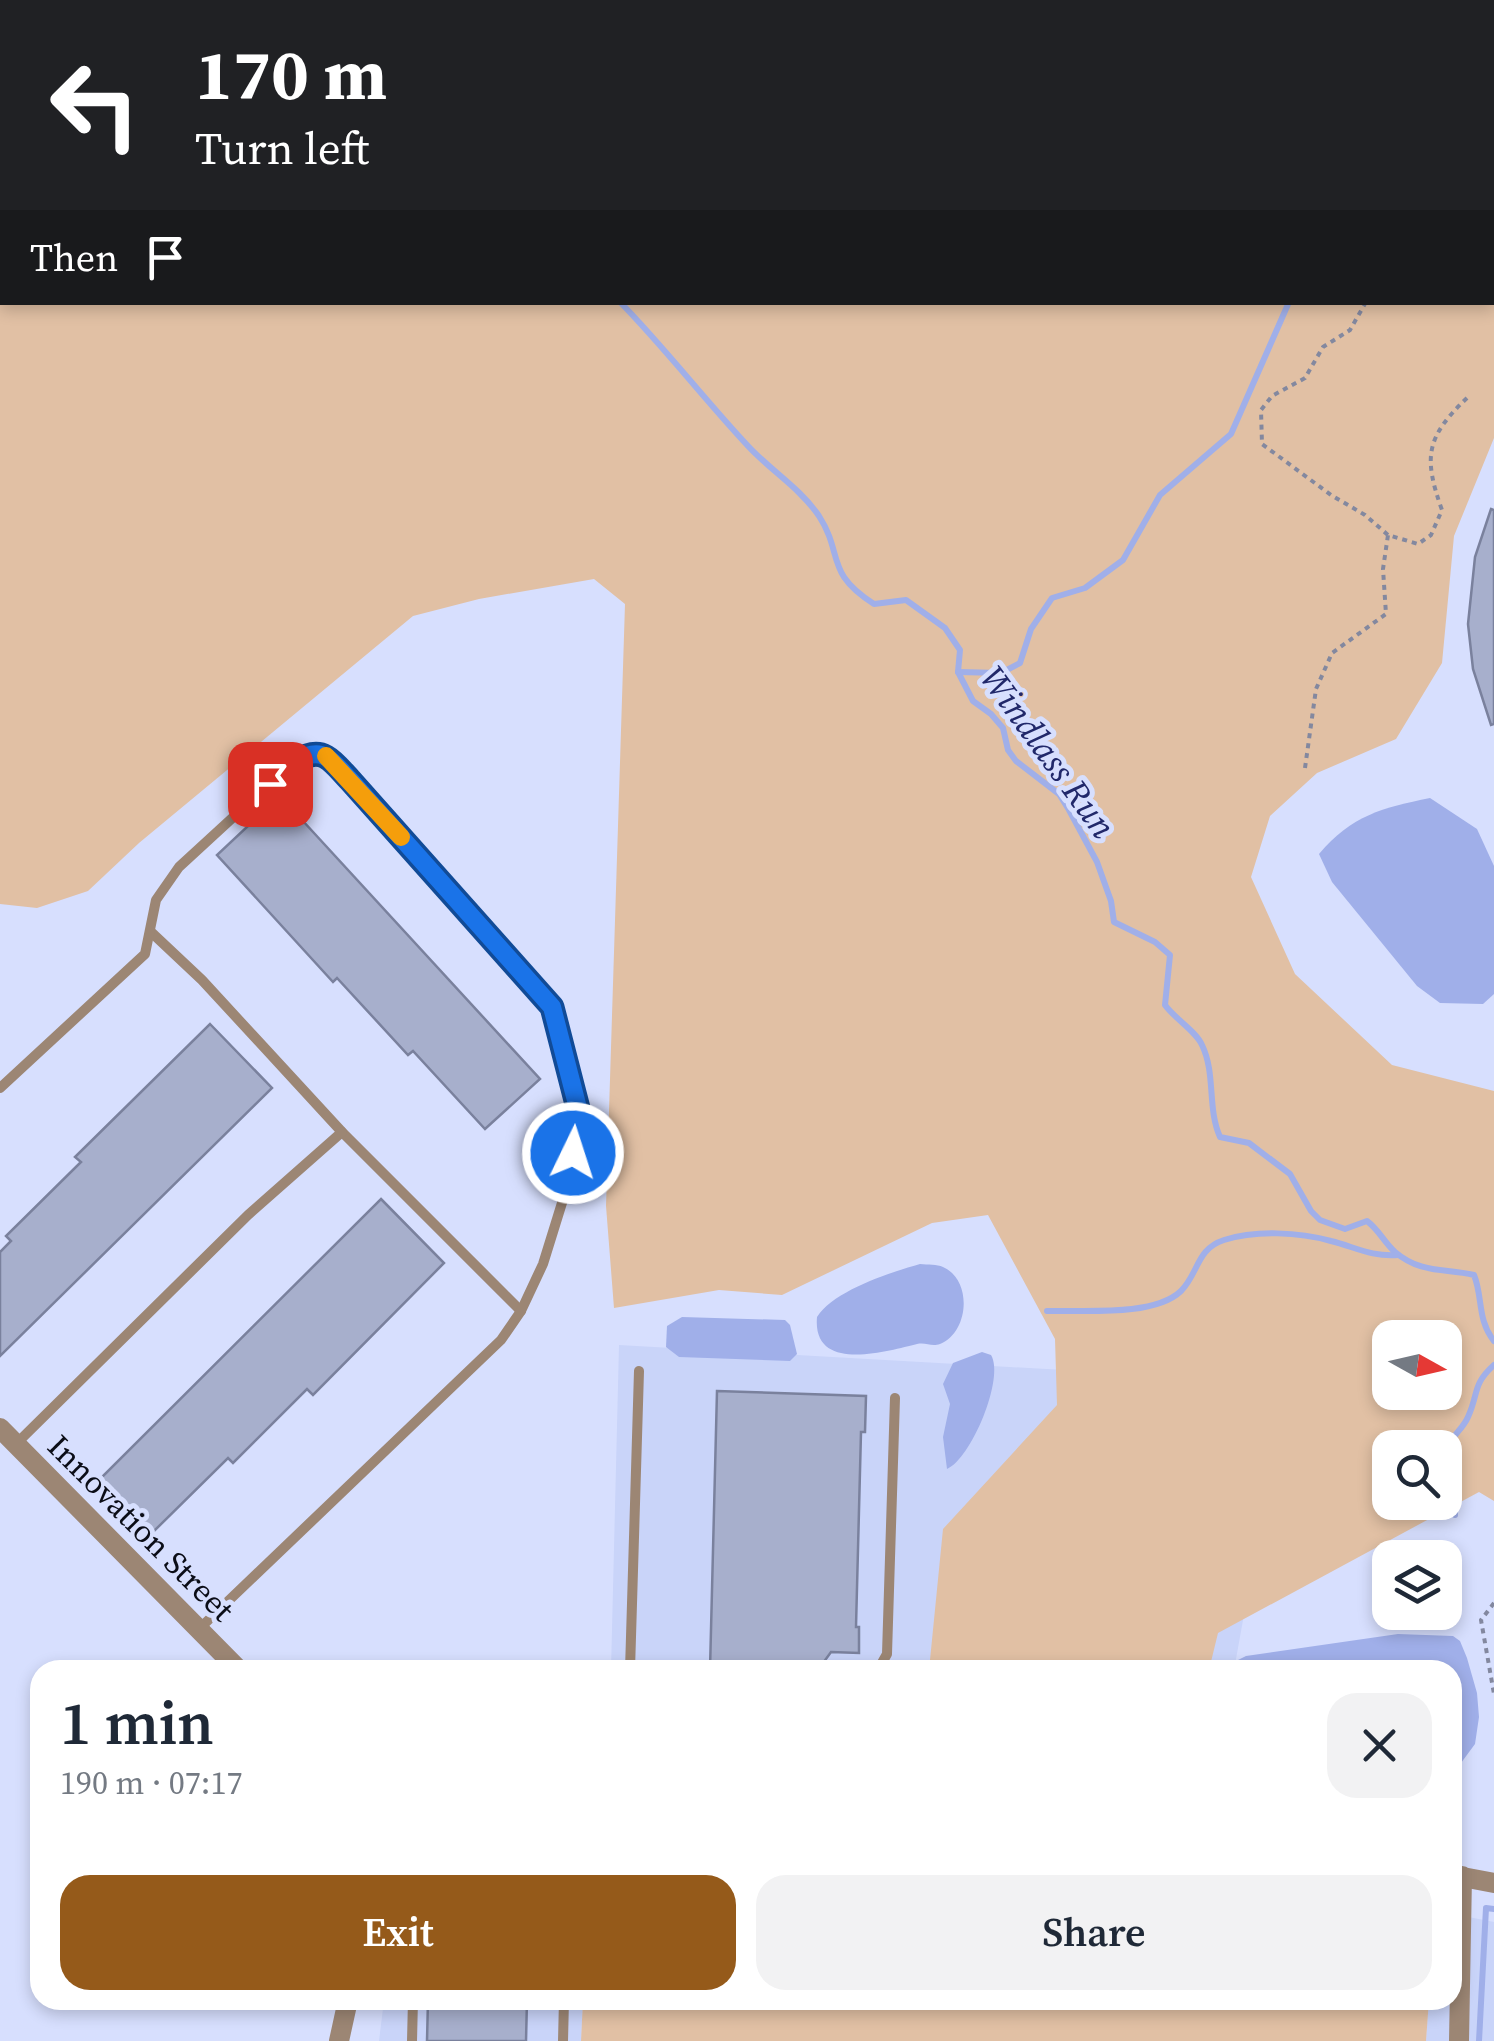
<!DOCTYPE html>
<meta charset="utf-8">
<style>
body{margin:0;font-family:"Source Serif 4",serif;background:#f2f2f3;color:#1f2937;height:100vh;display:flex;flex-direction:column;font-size:38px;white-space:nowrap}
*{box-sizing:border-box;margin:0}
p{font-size:32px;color:#747a83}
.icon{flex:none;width:55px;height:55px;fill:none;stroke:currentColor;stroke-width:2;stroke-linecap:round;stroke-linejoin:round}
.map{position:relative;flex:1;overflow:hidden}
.drawer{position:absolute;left:30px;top:1660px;width:1432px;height:350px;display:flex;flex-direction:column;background:#fff;border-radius:30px;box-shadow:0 5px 15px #0003}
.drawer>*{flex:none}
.hud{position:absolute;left:0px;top:0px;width:1495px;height:305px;box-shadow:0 5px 15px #0003;background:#202124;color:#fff;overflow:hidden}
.needle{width:65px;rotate:98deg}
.buttons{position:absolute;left:1372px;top:1320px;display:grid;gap:20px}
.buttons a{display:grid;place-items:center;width:90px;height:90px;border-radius:20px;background:#fff;box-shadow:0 5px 15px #0003;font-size:50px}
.pin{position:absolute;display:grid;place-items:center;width:85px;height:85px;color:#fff;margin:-42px;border-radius:20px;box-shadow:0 5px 15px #0006}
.me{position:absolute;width:110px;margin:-55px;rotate:4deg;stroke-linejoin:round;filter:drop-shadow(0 0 8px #0008)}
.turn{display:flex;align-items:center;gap:35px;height:210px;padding:0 30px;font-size:45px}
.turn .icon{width:130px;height:130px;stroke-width:2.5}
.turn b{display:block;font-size:70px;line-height:85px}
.then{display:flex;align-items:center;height:95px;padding:0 30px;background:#0003;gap:20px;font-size:38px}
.round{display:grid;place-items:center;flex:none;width:105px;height:105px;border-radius:30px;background:#f2f2f3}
.headline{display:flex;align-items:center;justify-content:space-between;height:170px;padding:0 30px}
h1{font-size:60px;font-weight:600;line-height:75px}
.action{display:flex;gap:20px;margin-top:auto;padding:20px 30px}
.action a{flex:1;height:115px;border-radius:30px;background:#955a1a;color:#fff;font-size:40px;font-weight:600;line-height:115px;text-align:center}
.action a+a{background:#f2f2f3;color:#1f2937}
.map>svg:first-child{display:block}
.built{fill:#c9d4f9}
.green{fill:#e1c0a4;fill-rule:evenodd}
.water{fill:#a0afe9}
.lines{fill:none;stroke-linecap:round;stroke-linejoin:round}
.stream{stroke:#a0afe9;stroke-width:6}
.building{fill:#a7afcc;stroke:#7a819d;stroke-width:2.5}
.path{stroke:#83889f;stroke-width:4;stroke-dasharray:5 5;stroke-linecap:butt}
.service{stroke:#9c8674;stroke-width:10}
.minor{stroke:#9c8674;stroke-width:20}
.route-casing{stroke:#114b97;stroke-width:25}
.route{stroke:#1a73e8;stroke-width:18}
.slow{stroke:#f59e0b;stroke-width:18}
.labels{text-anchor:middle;stroke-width:10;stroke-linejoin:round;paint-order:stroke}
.street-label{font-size:32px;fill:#0b0d17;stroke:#d7dffe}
.water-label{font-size:35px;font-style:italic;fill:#21286a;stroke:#d7dffe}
</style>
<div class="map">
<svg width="1494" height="2041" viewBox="0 0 1494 2041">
<rect width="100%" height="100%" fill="#d7dffe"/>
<!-- built -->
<g class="built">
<path d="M619 1345 1278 1382 1273 1454 1234 1670H611Z"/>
<path d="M1453 1914 1494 1922V2041H1426L1429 2000H1452Z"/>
<path d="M384 2000H583L581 2041H379Z"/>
</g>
<!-- green -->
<g class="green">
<path d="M0 0H1494V438L1454 536 1442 663 1396 739 1317 773 1270 816 1251 877 1295 974 1392 1065 1494 1091V1501L1479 1492 1218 1633 1209 1670H929L943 1529 1057 1405 1055 1339 988 1215 932 1223 782 1295 719 1290 614 1308 606 1206 625 604 594 579 479 599 413 616 139 843 88 891 37 908 0 904ZM2 2H1492V302H2ZM1390 1338H1445V1392H1390ZM1390 1448H1445V1502H1390Z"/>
<path d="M583 2000H1429L1426 2041H581Z"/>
</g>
<!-- water -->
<g class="water">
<path d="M1430 798 1477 829 1494 866V994L1483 1004 1440 1003 1417 986 1332 882 1319 854C1352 815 1382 808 1430 798Z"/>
<path d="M920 1264C928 1265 937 1264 943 1267 973 1280 969 1333 940 1344 931 1347 926 1342 917 1344 888 1351 812 1374 817 1317 833 1291 891 1272 920 1264Z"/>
<path d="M682 1317 785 1320 790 1325 797 1354 790 1361 679 1357 666 1347 667 1326Z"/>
<path d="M982 1352 991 1355C1005 1378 971 1459 947 1469L943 1437 950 1404 943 1384 953 1363Z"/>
<path d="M1398 1634 1453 1636 1460 1641 1467 1658 1477 1693 1479 1717 1475 1744 1461 1763V1802L1453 1809 1452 1670H1232L1234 1662 1246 1656Z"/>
</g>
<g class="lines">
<!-- stream -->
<g class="stream">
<path d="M342 0 346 2"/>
<path d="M1492 7 1493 0"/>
<path d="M620 302C665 348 704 399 748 446 770 470 800 488 819 516 844 555 824 572 874 604L906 600 945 628 960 650 958 672 973 701 991 714 1003 728 1008 750 1016 761 1059 794 1069 810 1097 862 1111 901 1114 922 1155 942 1170 955 1165 1005C1175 1019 1196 1031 1202 1045 1216 1074 1207 1108 1220 1137L1249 1143 1290 1174 1311 1211 1320 1220 1345 1229 1367 1221C1379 1230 1384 1242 1395 1252 1421 1274 1444 1268 1474 1275 1483 1297 1477 1320 1494 1341"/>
<path d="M958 672 1001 673 1020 663 1031 629 1052 598 1085 588 1123 560 1160 495 1231 434 1289 302"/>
<path d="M1047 1311C1083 1310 1154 1317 1181 1291 1199 1273 1196 1249 1224 1240 1256 1230 1299 1232 1331 1241 1355 1247 1371 1257 1398 1255"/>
<path d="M1445 1452C1450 1436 1462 1431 1468 1417 1479 1393 1472 1385 1494 1365"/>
<path d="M1445 1459 1454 1478 1455 1515"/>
<path d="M1479 2041 1486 1908 1494 1909"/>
</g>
</g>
<!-- building -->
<g class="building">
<path d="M1491 509 1494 510V724L1491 725 1473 669 1468 624 1475 557Z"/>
<path d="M280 796 540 1079 485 1129 413 1051 408 1055 337 978 333 982 217 855Z"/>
<path d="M210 1024 272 1088 0 1356V1252L11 1241 6 1236 81 1162 75 1157Z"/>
<path d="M381 1199 444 1263 313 1395 307 1389 233 1463 228 1458 151 1534 98 1481Z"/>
<path d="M717 1391 866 1396 865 1432H861L856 1627H859V1653L831 1652 818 1670H710Z"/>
<path d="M428 2000H527L526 2041H427Z"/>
</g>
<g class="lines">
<!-- path -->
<g class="path">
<path d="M640 0 643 2"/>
<path d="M1164 0 1166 2"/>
<path d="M846 2 848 0"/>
<path d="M1366 302 1350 330 1323 347 1305 378 1272 396 1261 410 1262 444 1331 495 1365 515 1388 535 1418 544 1431 535 1442 510C1423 457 1426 437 1467 398"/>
<path d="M1305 768 1316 689 1332 653 1386 614 1383 569 1388 535"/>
<path d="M1494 1603 1481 1620 1494 1694"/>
</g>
<!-- service -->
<g class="service">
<path d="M151 932 202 980 342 1132 521 1311"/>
<path d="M0 1088 145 954 156 900 179 867 290 765 314 754 325 756 351 780 552 1007 579 1116 566 1190 543 1264 521 1311 501 1340 199 1629"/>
<path d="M16 1444 248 1215 342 1132"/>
<path d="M630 1670 639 1371"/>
<path d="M878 1670 887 1654 895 1398"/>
<path d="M412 2041 413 2000"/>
<path d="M563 2041 564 2000"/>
</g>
<!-- minor -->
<g class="minor">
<path d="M0 1428 239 1670"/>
<path d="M1452 1875 1494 1883"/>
<path d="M339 2041 348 2000"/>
<path d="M1459 2041 1462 1876"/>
</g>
</g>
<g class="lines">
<defs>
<path id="route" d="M270 784C282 772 307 746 326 757 335 762 343 773 350 780L552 1007 580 1116 573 1153"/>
</defs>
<!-- route casing -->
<use href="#route" class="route-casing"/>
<!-- route -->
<use href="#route" class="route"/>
<!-- slow -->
<path class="slow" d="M326 756 401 837"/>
</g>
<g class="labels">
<!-- street labels -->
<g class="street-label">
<text transform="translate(141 1528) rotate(45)" y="11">Innovation Street</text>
</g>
<!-- water labels -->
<g class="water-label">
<text transform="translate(1048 752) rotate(54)" y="12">Windlass Run</text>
</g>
</g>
</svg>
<div class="buttons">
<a><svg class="needle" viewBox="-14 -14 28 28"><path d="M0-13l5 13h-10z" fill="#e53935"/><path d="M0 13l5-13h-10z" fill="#747a83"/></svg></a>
<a><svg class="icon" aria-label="search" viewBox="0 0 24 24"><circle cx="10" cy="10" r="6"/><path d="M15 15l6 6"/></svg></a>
<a><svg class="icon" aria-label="layers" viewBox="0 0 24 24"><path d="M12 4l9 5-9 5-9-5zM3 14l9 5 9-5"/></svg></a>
</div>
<div class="pin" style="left:270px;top:784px;background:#d93025"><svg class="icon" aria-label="arrive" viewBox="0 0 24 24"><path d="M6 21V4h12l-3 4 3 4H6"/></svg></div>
<svg class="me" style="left:573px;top:1153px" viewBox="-20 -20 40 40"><circle r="17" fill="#1a73e8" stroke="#fff" stroke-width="3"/><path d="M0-11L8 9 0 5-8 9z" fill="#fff"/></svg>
<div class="hud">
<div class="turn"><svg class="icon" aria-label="left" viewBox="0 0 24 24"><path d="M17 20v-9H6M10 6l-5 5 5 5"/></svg><div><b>170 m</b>Turn left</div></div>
<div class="then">Then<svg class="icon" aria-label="arrive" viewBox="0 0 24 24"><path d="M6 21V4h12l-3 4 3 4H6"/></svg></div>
</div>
<section class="drawer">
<div class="headline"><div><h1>1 min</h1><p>190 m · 07:17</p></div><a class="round"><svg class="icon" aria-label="close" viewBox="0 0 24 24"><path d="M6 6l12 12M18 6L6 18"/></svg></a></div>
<div class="action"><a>Exit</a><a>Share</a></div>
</section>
</div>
